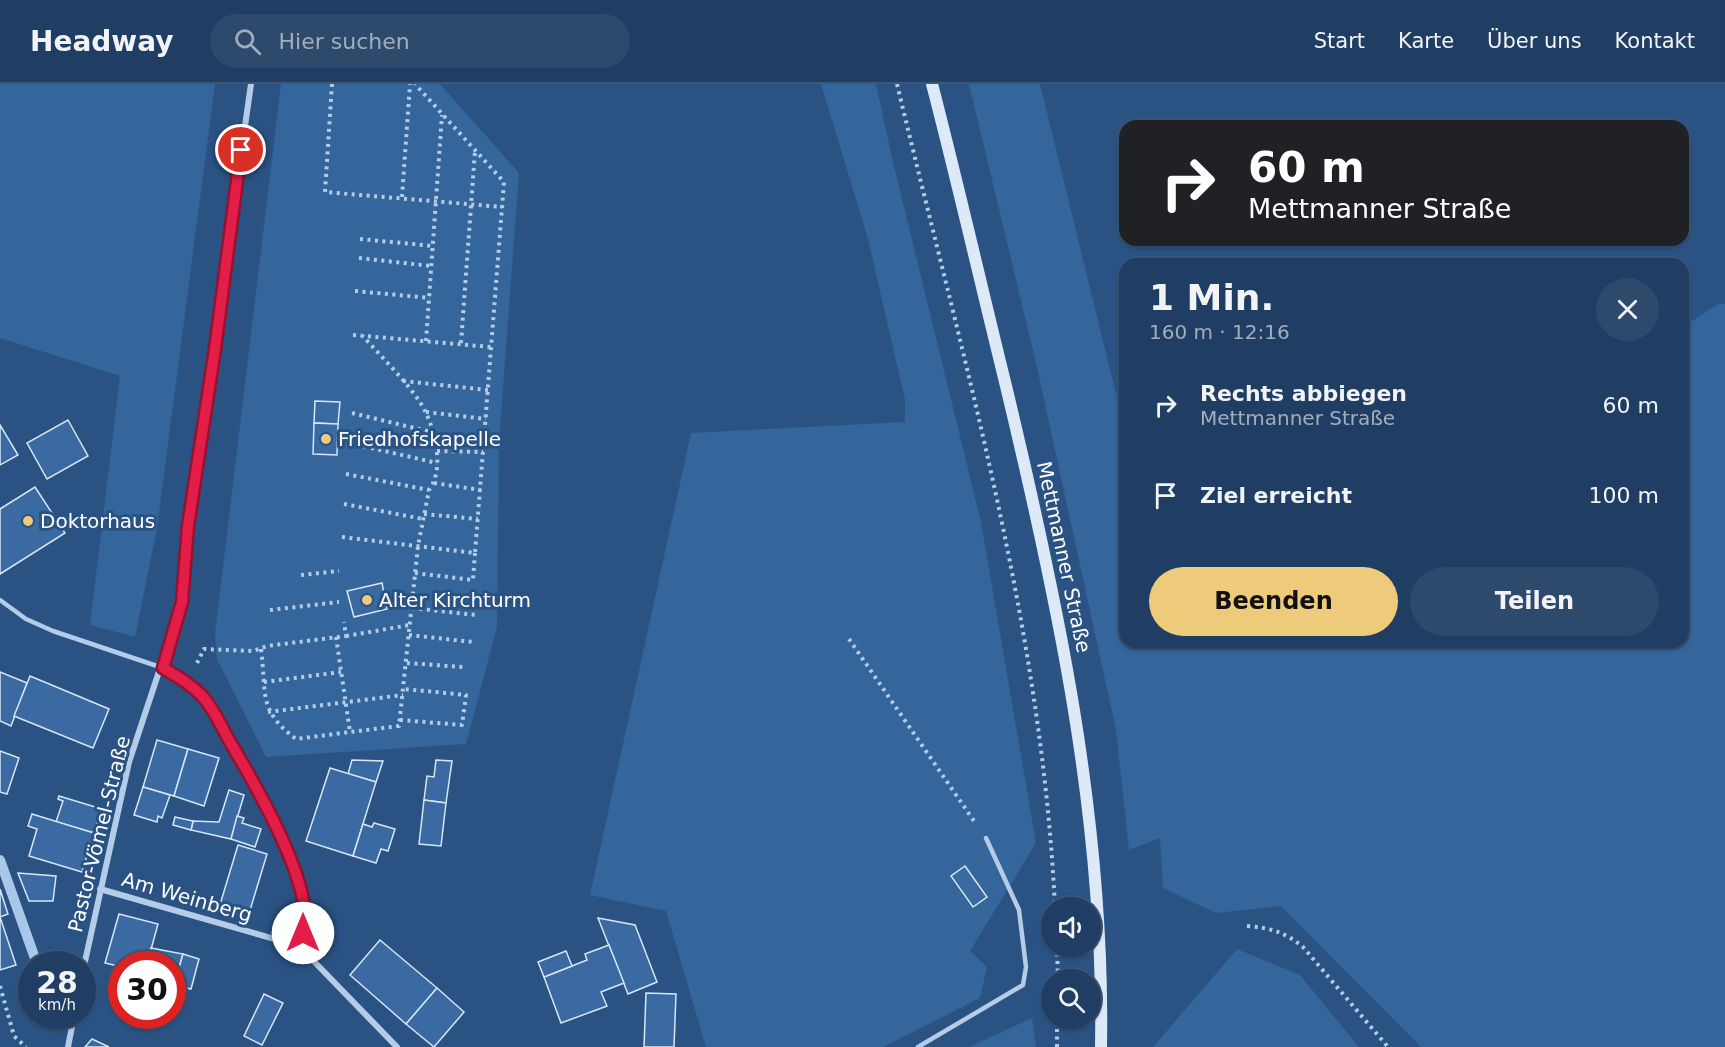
<!DOCTYPE html>
<html lang="de">
<meta charset="utf-8">
<style>
body{margin:0;font-family:"DejaVu Sans",sans-serif;background:#2d496c;color:#f1f3f6;height:100vh;display:flex;flex-direction:column;font-size:22px;white-space:nowrap}
*{box-sizing:border-box;margin:0}
p{font-size:20px;color:#a2aebe}
.icon{flex:none;width:33px;height:33px;fill:none;stroke:currentColor;stroke-width:2;stroke-linecap:round;stroke-linejoin:round}
.map{position:relative;flex:1;overflow:hidden}
.details{position:absolute;left:1119px;top:174px;width:570px;height:390px;display:flex;flex-direction:column;background:#203e63;border-radius:18px;box-shadow:0 2px 4px #0004,0 0 0 2px #3d5778}
.details>*{flex:none}
.guide{position:absolute;left:1119px;top:36px;width:570px;height:126px;border-radius:18px;box-shadow:0 2px 4px #0004,0 0 0 2px #3d5778;background:#202124;color:#fff;overflow:hidden}
.tools{position:absolute;left:1041px;top:813px;display:grid;gap:12px}
.tools a{display:grid;place-items:center;width:60px;height:60px;border-radius:50%;background:#203e63;box-shadow:0 2px 4px #0004,0 0 0 2px #3d5778;font-size:30px}
.speed{position:absolute;left:18px;top:867px;display:flex;gap:12px;font-size:30px;font-weight:700;text-align:center}
.speed>*{display:grid;place-content:center;width:78px;height:78px;border-radius:50%;background:#203e63;box-shadow:0 2px 4px #0004,0 0 0 2px #3d5778;line-height:1}
.speed small{font-size:15px;font-weight:400}
.speed .limit{border:9px solid #d22;background:#fff;color:#111}
.pin{position:absolute;display:grid;place-items:center;width:51px;height:51px;color:#fff;margin:-26px;border:3px solid #fff;border-radius:50%;box-shadow:0 2px 6px #0007}
.me{position:absolute;width:66px;margin:-33px;rotate:0deg;stroke-linejoin:round;filter:drop-shadow(0 0 4px #0008)}
.turn{display:flex;align-items:center;gap:21px;height:126px;padding:0 30px;font-size:27px}
.turn .icon{width:78px;height:78px;stroke-width:2.5}
.turn b{display:block;font-size:42px;line-height:51px}
.round{display:grid;place-items:center;flex:none;width:63px;height:63px;border-radius:32px;background:#2d496c}
.headline{display:flex;align-items:center;justify-content:space-between;height:102px;padding:0 30px}
h1{font-size:36px;font-weight:800;line-height:45px}
.button{display:flex;gap:12px;margin-top:auto;padding:12px 30px}
.button a{flex:1;height:69px;border-radius:36px;background:#eeca7b;color:#111;font-size:24px;font-weight:800;line-height:69px;text-align:center}
.button a+a{background:#2d496c;color:#f1f3f6}
ul{padding:0;list-style:none}
li{display:flex;align-items:center;gap:18px;height:90px;padding:0 30px}
li div{flex:1}
li b{display:block;font-size:22px}
li em{font-style:normal}
header{display:flex;align-items:center;gap:36px;box-sizing:border-box;height:84px;padding:0 30px;background:#203e63;border-bottom:2px solid #3d5778}
header strong{font-size:28px}
nav{display:flex;gap:33px;margin-inline-start:auto;font-size:21px}
.search{width:420px;height:54px;background:#2d496c;display:flex;align-items:center;gap:15px;box-sizing:border-box;padding:0 21px;border-radius:33px;color:#a2aebe;font-size:22px}
.map>svg:first-child{display:block}
.green{fill:#34659b}
.lines{fill:none;stroke-linecap:round;stroke-linejoin:round}
.stream{stroke:#a9c7e7;stroke-width:10}
.building{fill:#3a6aa1;stroke:#d7e6f6;stroke-width:1.5}
.path{stroke:#b4cce7;stroke-width:4;stroke-dasharray:3 4.5;stroke-linecap:butt}
.service{stroke:#b4cce7;stroke-width:4.5}
.minor{stroke:#b4cce7;stroke-width:6}
.secondary{stroke:#dde9f7;stroke-width:12}
.route-casing{stroke:#92132f;stroke-width:15}
.route{stroke:#e11d48;stroke-width:10}
.poi-dot{fill:#eeca7b;stroke:#2a5384;stroke-width:2}
.labels{text-anchor:middle;stroke-width:6;stroke-linejoin:round;paint-order:stroke}
.poi-label{font-size:20px;fill:#fff;stroke:#2a5384;text-anchor:start}
.street-label{font-size:20px;fill:#fff;stroke:#2a5384}
</style>
<header>
<strong>Headway</strong>
<div class="search"><svg class="icon" aria-label="search" viewBox="0 0 24 24"><circle cx="10" cy="10" r="6"/><path d="M15 15l6 6"/></svg>Hier suchen</div>
<nav><a>Start</a><a>Karte</a><a>Über uns</a><a>Kontakt</a></nav>
</header>
<div class="map">
<svg width="1725" height="963" viewBox="0 0 1725 963">
<rect width="100%" height="100%" fill="#2a5384"/>
<!-- green -->
<g class="green">
<path d="M0 0H215L157 444 135 553 90 541 120 292 0 254Z"/>
<path d="M281 0H440L519 89 499 358 497 543 466 660 266 673 217 575 215 550Z"/>
<path d="M821 0H876L893 78 981 438 1036 759 970 867 987 883 980 914 883 963H706L666 827 590 811 691 349 905 338V316L868 155Z"/>
<path d="M969 0H1040L1116 310H1125V558H1683V243L1718 220H1725V963H1421L1281 822 1216 829 1163 804 1160 754 1129 766 1116 646 1036 279Z"/>
<path d="M1237 865 1300 891 1359 963H1153Z"/>
<path d="M1032 934 1036 963H969Z"/>
</g>
<g class="lines">
<!-- stream -->
<g class="stream">
<path d="M0 776 37 880"/>
<path d="M54 932V935"/>
</g>
</g>
<!-- building -->
<g class="building">
<path d="M315 317 340 318 338 340 314 339Z"/>
<path d="M68 336 88 372 47 395 27 359Z"/>
<path d="M314 339 338 340 337 371 313 370Z"/>
<path d="M0 341 18 371 0 381Z"/>
<path d="M35 403 65 449 0 490V425Z"/>
<path d="M382 499 387 525 354 533 347 507Z"/>
<path d="M0 588 27 599 11 642 0 637Z"/>
<path d="M30 592 109 625 93 664 14 632Z"/>
<path d="M157 656 188 665 174 712 143 703Z"/>
<path d="M188 665 219 674 204 722 174 712Z"/>
<path d="M0 667 19 674 7 710 0 708Z"/>
<path d="M352 676 383 677 376 698 348 690Z"/>
<path d="M436 676 452 677 446 719 424 716 427 692 434 693Z"/>
<path d="M330 684 376 698 353 772 306 757Z"/>
<path d="M143 703 170 711 162 734 158 732 157 738 134 731Z"/>
<path d="M229 706 244 711 231 755 191 746 193 737 219 738Z"/>
<path d="M59 712 102 725 94 749 56 738 63 717 58 715Z"/>
<path d="M424 716 446 719 441 762 419 760Z"/>
<path d="M32 730 94 749 82 788 29 772 37 745 28 742Z"/>
<path d="M237 732 244 734 242 739 261 745 255 763 231 755Z"/>
<path d="M175 733 193 737 191 746 173 741Z"/>
<path d="M374 739 395 745 388 767 381 765 376 779 353 772 363 740 372 743Z"/>
<path d="M238 761 267 770 248 833 219 824Z"/>
<path d="M965 782 987 813 973 823 951 792Z"/>
<path d="M18 789 56 792 53 817H29Z"/>
<path d="M0 805 8 830 0 833Z"/>
<path d="M119 830 158 840 147 880H122V883L105 879Z"/>
<path d="M0 833 16 881 0 886Z"/>
<path d="M598 834 635 841 657 898 628 910Z"/>
<path d="M380 856 437 904 406 940 350 891Z"/>
<path d="M609 861 624 899 601 908 607 922 561 939 544 893 587 876 585 870Z"/>
<path d="M151 864 183 870 174 901 172 880H147Z"/>
<path d="M566 867 572 882 544 893 538 878Z"/>
<path d="M183 870 199 875 191 905 174 901Z"/>
<path d="M437 904 464 928 434 963 406 940Z"/>
<path d="M646 909 676 910 674 963H644Z"/>
<path d="M264 910 283 919 262 961 244 952Z"/>
<path d="M92 955 109 963H85Z"/>
</g>
<g class="lines">
<!-- path -->
<g class="path">
<path d="M332 0 325 108 502 123"/>
<path d="M897 0C962 272 1042 543 1055 824"/>
<path d="M402 113 410 0"/>
<path d="M360 155 433 162"/>
<path d="M359 174 431 182"/>
<path d="M355 207 430 214"/>
<path d="M353 251 491 263"/>
<path d="M426 257 442 31"/>
<path d="M461 259 475 67"/>
<path d="M403 297 488 306"/>
<path d="M426 328 486 335"/>
<path d="M352 329 431 348"/>
<path d="M349 359 437 379"/>
<path d="M437 367 483 368"/>
<path d="M346 390 429 406"/>
<path d="M434 399 481 406"/>
<path d="M344 420 423 435"/>
<path d="M424 430 478 435"/>
<path d="M342 453 475 469 504 98 415 0"/>
<path d="M415 489 473 496 475 469"/>
<path d="M301 491 339 487"/>
<path d="M412 524 476 531"/>
<path d="M270 526 339 518"/>
<path d="M409 551 473 558"/>
<path d="M346 552 410 541"/>
<path d="M336 553 350 648 399 642 418 462 429 406C444 386 436 350 426 329 415 305 381 273 363 252"/>
<path d="M849 555 976 740"/>
<path d="M261 565C267 609 257 626 296 655L350 648"/>
<path d="M197 579 204 565 253 567 267 562 346 552 344 538"/>
<path d="M407 579 463 583"/>
<path d="M264 598 341 588"/>
<path d="M268 628 403 611"/>
<path d="M400 636 462 641 466 611 404 605"/>
<path d="M1247 842C1270 844 1285 848 1303 863L1388 963"/>
<path d="M1057 862 1058 896"/>
<path d="M0 902 14 952 26 963"/>
<path d="M1057 963V934"/>
</g>
<!-- service -->
<g class="service">
<path d="M0 516 26 535 53 547 163 584"/>
<path d="M918 963 1023 901 1026 883 1019 826 986 754"/>
</g>
<!-- minor -->
<g class="minor">
<path d="M163 584 188 598 205 616 268 722 298 799 307 837 299 862"/>
<path d="M100 805 299 862"/>
<path d="M299 862 397 963"/>
<path d="M82 891 129 678 182 518 188 442 251 0"/>
<path d="M68 963 74 932"/>
</g>
<!-- secondary -->
<path class="secondary" d="M932 0C958 100 981 201 1006 302 1058 519 1105 738 1101 963"/>
</g>
<g class="lines">
<defs>
<path id="route" d="M241 66 215 265 188 442 182 518 163 584C178 593 191 600 203 613 214 625 221 642 229 656 253 697 317 804 303 849"/>
</defs>
<!-- route casing -->
<use href="#route" class="route-casing"/>
<!-- route -->
<use href="#route" class="route"/>
</g>
<!-- markers -->
<g class="poi-dot">
<circle cx="326" cy="355" r="6"/>
<circle cx="28" cy="437" r="6"/>
<circle cx="367" cy="516" r="6"/>
</g>
<g class="labels">
<!-- poi labels -->
<g class="poi-label">
<text x="338" y="362">Friedhofskapelle</text>
<text x="40" y="444">Doktorhaus</text>
<text x="379" y="523">Alter Kirchturm</text>
</g>
<!-- street labels -->
<g class="street-label">
<text transform="translate(1064 473) rotate(78)" y="7">Mettmanner Straße</text>
<text transform="translate(99 750) rotate(-76)" y="7">Pastor-Vömel-Straße</text>
<text transform="translate(187 813) rotate(16)" y="7">Am Weinberg</text>
</g>
</g>
</svg>
<div class="tools">
<a><svg class="icon" aria-label="sound" viewBox="0 0 24 24"><path d="M4 9h4l5-4v14l-5-4H4zM17 9q2 3 0 6"/></svg></a>
<a><svg class="icon" aria-label="search" viewBox="0 0 24 24"><circle cx="10" cy="10" r="6"/><path d="M15 15l6 6"/></svg></a>
</div>
<div class="speed"><div>28<small>km/h</small></div><div class="limit">30</div></div>
<div class="pin" style="left:241px;top:66px;background:#d93025"><svg class="icon" aria-label="arrive" viewBox="0 0 24 24"><path d="M6 21V4h12l-3 4 3 4H6"/></svg></div>
<svg class="me" style="left:303px;top:849px" viewBox="-20 -20 40 40"><circle r="19" fill="#fff"/><path d="M0-13L10 11 0 6-10 11z" fill="#e11d48"/></svg>
<div class="guide">
<div class="turn"><svg class="icon" aria-label="right" viewBox="0 0 24 24"><path d="M7 20v-9h11M14 6l5 5-5 5"/></svg><div><b>60 m</b>Mettmanner Straße</div></div>
</div>
<section class="details">
<div class="headline"><div><h1>1 Min.</h1><p>160 m · 12:16</p></div><a class="round"><svg class="icon" aria-label="close" viewBox="0 0 24 24"><path d="M6 6l12 12M18 6L6 18"/></svg></a></div>
<ul>
<li><svg class="icon" aria-label="right" viewBox="0 0 24 24"><path d="M7 20v-9h11M14 6l5 5-5 5"/></svg><div><b>Rechts abbiegen</b><p>Mettmanner Straße</p></div><em>60 m</em></li>
<li><svg class="icon" aria-label="arrive" viewBox="0 0 24 24"><path d="M6 21V4h12l-3 4 3 4H6"/></svg><div><b>Ziel erreicht</b></div><em>100 m</em></li>
</ul>
<div class="button"><a>Beenden</a><a>Teilen</a></div>
</section>
</div>
